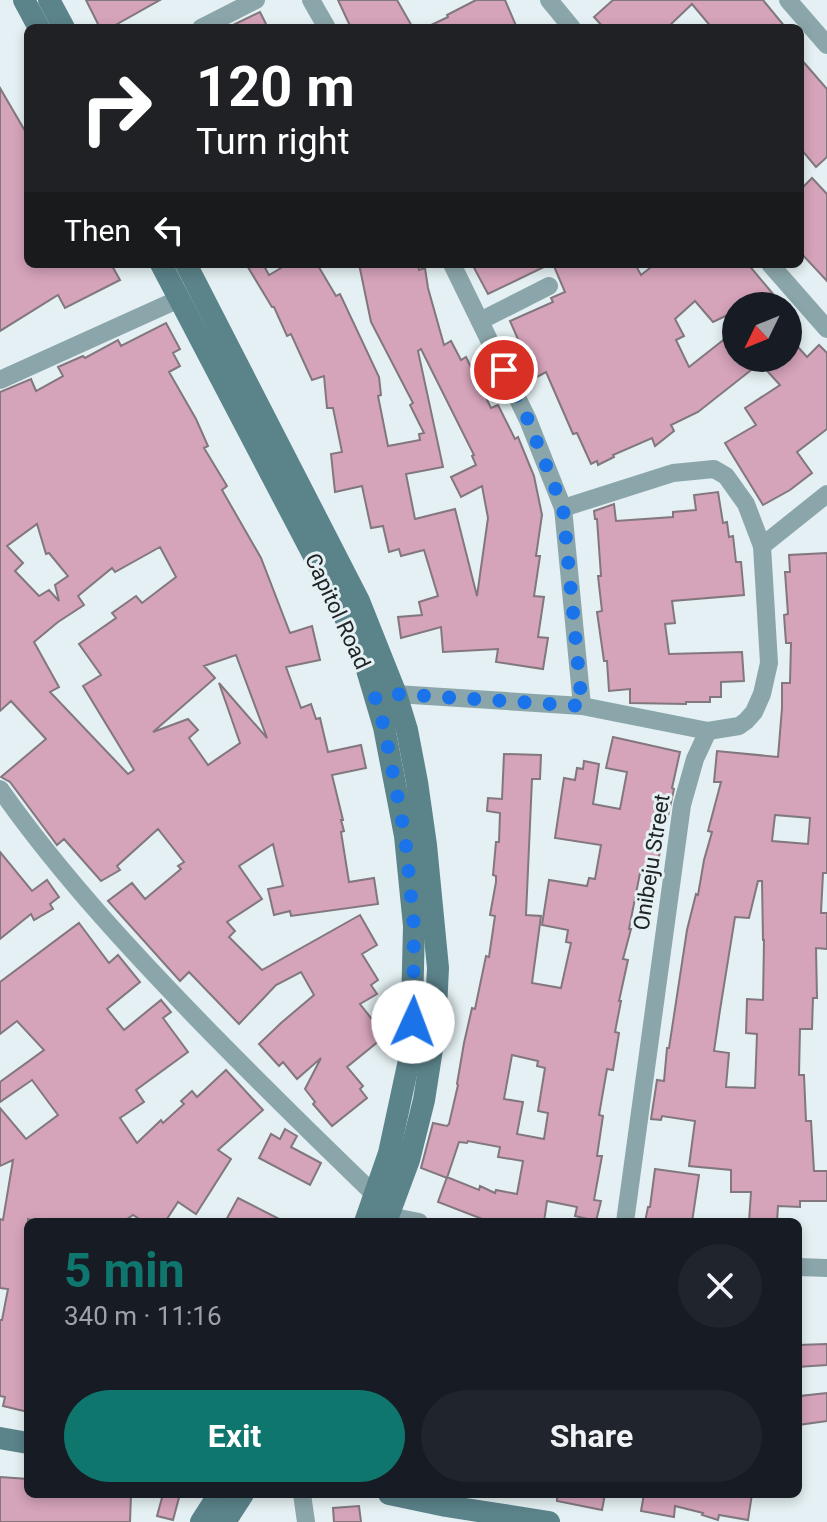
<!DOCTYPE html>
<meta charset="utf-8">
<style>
body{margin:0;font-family:Roboto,sans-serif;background:#20242c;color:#f1f3f6;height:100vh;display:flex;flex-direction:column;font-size:30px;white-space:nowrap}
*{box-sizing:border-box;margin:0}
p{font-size:26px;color:#9ea1a6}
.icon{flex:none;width:44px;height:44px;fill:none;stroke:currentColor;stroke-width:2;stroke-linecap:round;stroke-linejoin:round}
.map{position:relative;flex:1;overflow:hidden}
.side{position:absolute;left:24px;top:1218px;width:778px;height:280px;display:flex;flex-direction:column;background:#171b24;border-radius:12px;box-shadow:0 4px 12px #0003}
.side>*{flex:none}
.hud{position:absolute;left:24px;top:24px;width:780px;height:244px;border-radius:12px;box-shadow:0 4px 12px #0003;background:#202124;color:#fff;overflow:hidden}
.needle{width:52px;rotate:227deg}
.controls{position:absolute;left:722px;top:292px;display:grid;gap:16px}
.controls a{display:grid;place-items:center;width:80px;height:80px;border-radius:50%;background:#171b24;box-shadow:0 4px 12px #0003;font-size:40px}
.pin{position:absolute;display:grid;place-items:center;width:68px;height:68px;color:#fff;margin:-34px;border:4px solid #fff;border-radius:50%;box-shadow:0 2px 8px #0007}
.me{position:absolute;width:88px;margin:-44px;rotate:2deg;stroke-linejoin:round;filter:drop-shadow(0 0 6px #0008)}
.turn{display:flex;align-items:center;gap:28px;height:168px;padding:0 40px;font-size:36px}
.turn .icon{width:104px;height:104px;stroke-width:2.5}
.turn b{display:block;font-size:56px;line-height:68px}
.then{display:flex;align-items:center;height:76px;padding:0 40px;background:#0003;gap:16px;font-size:30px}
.round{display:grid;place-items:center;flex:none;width:84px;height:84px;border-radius:42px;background:#20242c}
.head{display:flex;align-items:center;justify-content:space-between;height:136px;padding:0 40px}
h1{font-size:48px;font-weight:700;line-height:60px;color:#0f766e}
.cta{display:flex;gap:16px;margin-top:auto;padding:16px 40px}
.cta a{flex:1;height:92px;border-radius:48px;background:#0f766e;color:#fff;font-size:32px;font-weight:700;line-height:92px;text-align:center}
.cta a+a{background:#20242c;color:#f1f3f6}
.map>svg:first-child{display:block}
.building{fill:#d5a3ba;stroke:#81777c;stroke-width:2;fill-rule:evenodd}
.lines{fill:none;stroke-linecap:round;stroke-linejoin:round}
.minor{stroke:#8ba6aa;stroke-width:18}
.secondary{stroke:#5b838a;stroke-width:22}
.route{stroke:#1a73e8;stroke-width:14;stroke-dasharray:0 25.2}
.labels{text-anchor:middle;stroke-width:6;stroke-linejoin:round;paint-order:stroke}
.street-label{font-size:22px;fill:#1f2324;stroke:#e4f0f3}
</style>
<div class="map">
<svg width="827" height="1522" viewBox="0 0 827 1522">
<rect width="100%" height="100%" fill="#e4f0f3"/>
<!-- building -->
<g class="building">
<path d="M86 0H160L110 28H100Z"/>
<path d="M338 0H397L413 28H351Z"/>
<path d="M476 0H505L517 28H425L448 17 447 15Z"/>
<path d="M613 0H763L786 28H712L692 4 667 28H604L594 17Z"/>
<path d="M260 12 268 28H227Z"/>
<path d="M800 58 827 89V157L816 167 800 148Z"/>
<path d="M0 88 28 136V264H111L120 280 65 308 58 295 0 331Z"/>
<path d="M812 178 827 194V281L800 252V190Z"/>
<path d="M246 264H263L269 275 288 264H317L336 296 340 294 379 377 381 395 378 396 388 446 420 440 419 434 424 433 410 405 413 403 371 322 359 264H418L419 270 425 268 428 288 444 345 451 341 461 360 466 357 491 408 498 405 515 439 518 437 534 476 542 515 536 556H540L534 596 544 597 538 637 548 638 543 669 496 662 498 649 443 652 441 627 401 638 398 617 422 615 419 602 438 596 424 550 401 556 399 549 389 552 383 526 371 528 362 486 335 492 331 454 342 452 333 408H327L324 376 312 380 291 334 287 336 274 307H272ZM421 349 474 455 472 456 476 465 451 477 461 497 482 486 488 518 477 596 455 509 415 519 406 474 443 467 418 351Z"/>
<path d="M472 264H550L488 294Z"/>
<path d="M553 264H635L641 275 655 264H748L773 294 747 306H736V311L713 322 695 301 675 319 684 336 676 340 689 367 736 330V358H788V336L807 357 819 345 827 353V429L797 452 812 473 790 490 763 505 725 443 756 425 745 408 780 385 760 363 698 412 671 425 674 431 655 446 652 438 613 455 614 457 598 465 597 461 591 464 577 433 573 434 546 372 535 378 510 321 553 302 551 298 565 292Z"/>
<path d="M166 323 180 349 173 353 180 366 169 372 196 419 208 446 204 448 227 486 222 490 261 558 290 633 312 626 320 660 286 667 301 708 311 704 316 719 320 718 328 752 361 745 366 768 332 775 343 820H341L344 831 341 832 349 882 374 878 378 904 291 916 290 911 274 915 268 889 283 886 273 844 239 866 262 899 227 922 235 931 229 937 262 970 360 915 377 945 362 954 378 980 371 985 377 994 360 1004 385 1036 347 1067 363 1086 360 1089 367 1098 332 1126 313 1104 315 1102 305 1089 321 1058 297 1079 283 1062 279 1066 259 1044 281 1023 314 995 301 972 276 985 239 1024 189 972 180 981 108 901 132 883 145 899 181 869 178 866 184 862 158 829 117 866 120 870 101 881 64 839 57 845 10 782 1 777 46 739 11 701 0 711V392L31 379 36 391 63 376 58 367 83 356 85 358 118 340 121 346ZM37 524 46 554 49 553 68 576 55 585 59 601 49 590 39 596 15 571 23 563 7 546ZM160 547 176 577 142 603 136 596 112 613 116 618 79 644 101 675 83 686 134 770 128 774 50 692 59 687 34 642 58 622 84 605 78 596 112 568 115 572ZM236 655 267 738 219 683 240 743 208 765 189 738 198 730 188 719 153 732 215 678 204 666Z"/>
<path d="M718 492 723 523 727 522 729 537 733 536 736 562H741L744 595 672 601 675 623 665 624 669 654 742 652 744 681 721 682V697H710V702H686V704L630 703V689L609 691 607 661H604L597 612 602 611 598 576H601L597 519H595L594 511 614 504 616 521 673 517V512L696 510 694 495Z"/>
<path d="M827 553V873H823L821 913H827V949L816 948 817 998H813L812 1029H800L799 1075H804L806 1121H811L814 1171H827V1201H800V1207L778 1206 777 1222H749L751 1192H731V1170L689 1166 695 1121 662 1116 661 1120 651 1119 657 1080 664 1081 667 1048H669L687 930 696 894 698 895 704 860 712 832 708 831 721 782H714L717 751 778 757 782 708V683H790L791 643H786L784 615 788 614 785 572H790L789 555ZM775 815 810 818 808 844 772 841ZM758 881H762L763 940H764L763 1000 747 999 746 1033 757 1034 755 1088 726 1087 729 1053 714 1051 720 1010 735 917 749 918Z"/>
<path d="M613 737 680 752 672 788 674 789 668 816 665 815 657 871 641 868 629 929H631L623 959 628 960 619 1001H621L615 1032 619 1033 613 1070 607 1069 599 1115 603 1116 597 1156H602L594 1200 601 1201 596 1221 575 1216 577 1207 547 1201 544 1222H490L438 1202 447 1177 479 1190 480 1186 495 1193 496 1190 517 1194 523 1161 498 1157 500 1147 468 1141 467 1143 459 1142 447 1178 421 1168 433 1123 447 1126 449 1124 458 1085 457 1084 464 1043 472 1008 475 1009 486 956 489 957 495 916 490 915 496 882V876L493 875 496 842H499L500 813 487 811 488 798 502 799 504 754 541 755 540 779H532L526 915 541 916 532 983 561 988 571 943 566 942 568 930 542 925 549 880 587 886 589 878 595 879 601 845 555 838 564 778 575 780 577 768 583 769 584 761 599 764 593 804 620 809 627 772 606 768ZM512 1055 538 1061 537 1066 545 1068 538 1111 548 1113 544 1139 517 1134 523 1102 504 1099Z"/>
<path d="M0 852 32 891 47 880 59 897 50 904 53 909 34 920 31 914 0 939Z"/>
<path d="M79 923 109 963 118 955 140 982 107 1009 124 1030 161 1000 171 1012 163 1018 188 1052 136 1090 144 1102 120 1118 137 1143 161 1120 163 1123 184 1104 181 1101 192 1091 197 1097 226 1070 263 1110 218 1150 231 1159 196 1214 178 1202 165 1222H144L133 1215 123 1222H43L28 1219V1412L3 1406 5 1397 0 1396V1320H2L8 1289 0 1288V1219L3 1220 13 1160 0 1166V1108L26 1139 58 1115 32 1080 0 1102V1082L44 1050 17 1021 0 1034V982Z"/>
<path d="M285 1129 297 1136 291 1147 321 1163 310 1185 259 1158 271 1134 280 1139Z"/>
<path d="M655 1169 699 1175 692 1222H645L648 1207H650Z"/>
<path d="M238 1198 285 1222H225Z"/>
<path d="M827 1344V1365L798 1367V1345Z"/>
<path d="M827 1393V1421L798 1425V1408H801L800 1396Z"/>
<path d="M0 1477 28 1479V1494H131L130 1522H0Z"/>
<path d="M163 1494H180L173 1520 157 1516Z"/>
<path d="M557 1494H605L602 1510 557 1501Z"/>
<path d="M644 1494H677L691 1497 692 1494H752L748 1520 719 1515 718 1520 702 1515 703 1513 675 1506 674 1517 641 1511Z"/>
<path d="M359 1506 361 1522H334L333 1508Z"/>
</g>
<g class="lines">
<!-- minor -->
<g class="minor">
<path d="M311 0 327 28"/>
<path d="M549 0 572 28"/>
<path d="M788 0 827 45"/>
<path d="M201 28 256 0"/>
<path d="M452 264 528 420 563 508 582 706"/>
<path d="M770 264 827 329"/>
<path d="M480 321 549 286"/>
<path d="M0 380 179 299"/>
<path d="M762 546 827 494"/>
<path d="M384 696 396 694 582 706 708 731 739 726 746 721 754 712 762 694 769 663 762 546 746 504 726 476 714 469 673 473 563 508"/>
<path d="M0 789C62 877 136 956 211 1033 265 1088 320 1142 376 1196"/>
<path d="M389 1216 419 1222"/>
<path d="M625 1222 682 805 695 759 708 731"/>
<path d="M798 1267 827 1268"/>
<path d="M302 1494 306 1522"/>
</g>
<!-- secondary -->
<g class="secondary">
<path d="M24 0 39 28"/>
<path d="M49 0 64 28"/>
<path d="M161 264 340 606 365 663 384 727 405 836 414 926 411 1051 389 1153 365 1222"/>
<path d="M186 264 359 601 396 694 407 730 417 782 426 845 438 968 435 1030 424 1100 409 1160 386 1222"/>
<path d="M0 1438 28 1443"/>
<path d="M389 1494 446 1506 549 1522"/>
<path d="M201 1522 219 1494"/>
<path d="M225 1522 243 1494"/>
</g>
</g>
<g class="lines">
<!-- route -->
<path class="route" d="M413 1022 414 926 405 836 384 727 375 697 396 694 582 706 563 508 528 420 504 370"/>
</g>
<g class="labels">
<!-- street labels -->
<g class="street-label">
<text transform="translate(338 611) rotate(65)" y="8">Capitol Road</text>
<text transform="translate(651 862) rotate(-81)" y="8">Onibeju Street</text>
</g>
</g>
</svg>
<div class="controls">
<a><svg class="needle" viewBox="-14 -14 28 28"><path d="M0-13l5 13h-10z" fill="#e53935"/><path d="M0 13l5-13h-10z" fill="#9ea1a6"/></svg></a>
</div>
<div class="pin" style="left:504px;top:370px;background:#d93025"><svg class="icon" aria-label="arrive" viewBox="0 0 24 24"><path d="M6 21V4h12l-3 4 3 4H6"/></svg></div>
<svg class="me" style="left:413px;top:1022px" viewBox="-20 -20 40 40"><circle r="19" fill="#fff"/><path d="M0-13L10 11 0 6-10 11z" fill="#1a73e8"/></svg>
<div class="hud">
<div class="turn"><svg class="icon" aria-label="right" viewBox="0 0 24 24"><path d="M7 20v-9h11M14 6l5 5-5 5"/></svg><div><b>120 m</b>Turn right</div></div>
<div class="then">Then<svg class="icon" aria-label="left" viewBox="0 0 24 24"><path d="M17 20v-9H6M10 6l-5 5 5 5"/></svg></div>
</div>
<section class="side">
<div class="head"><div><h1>5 min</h1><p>340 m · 11:16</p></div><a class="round"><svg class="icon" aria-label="close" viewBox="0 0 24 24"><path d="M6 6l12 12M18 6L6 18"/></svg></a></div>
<div class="cta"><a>Exit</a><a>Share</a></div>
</section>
</div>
